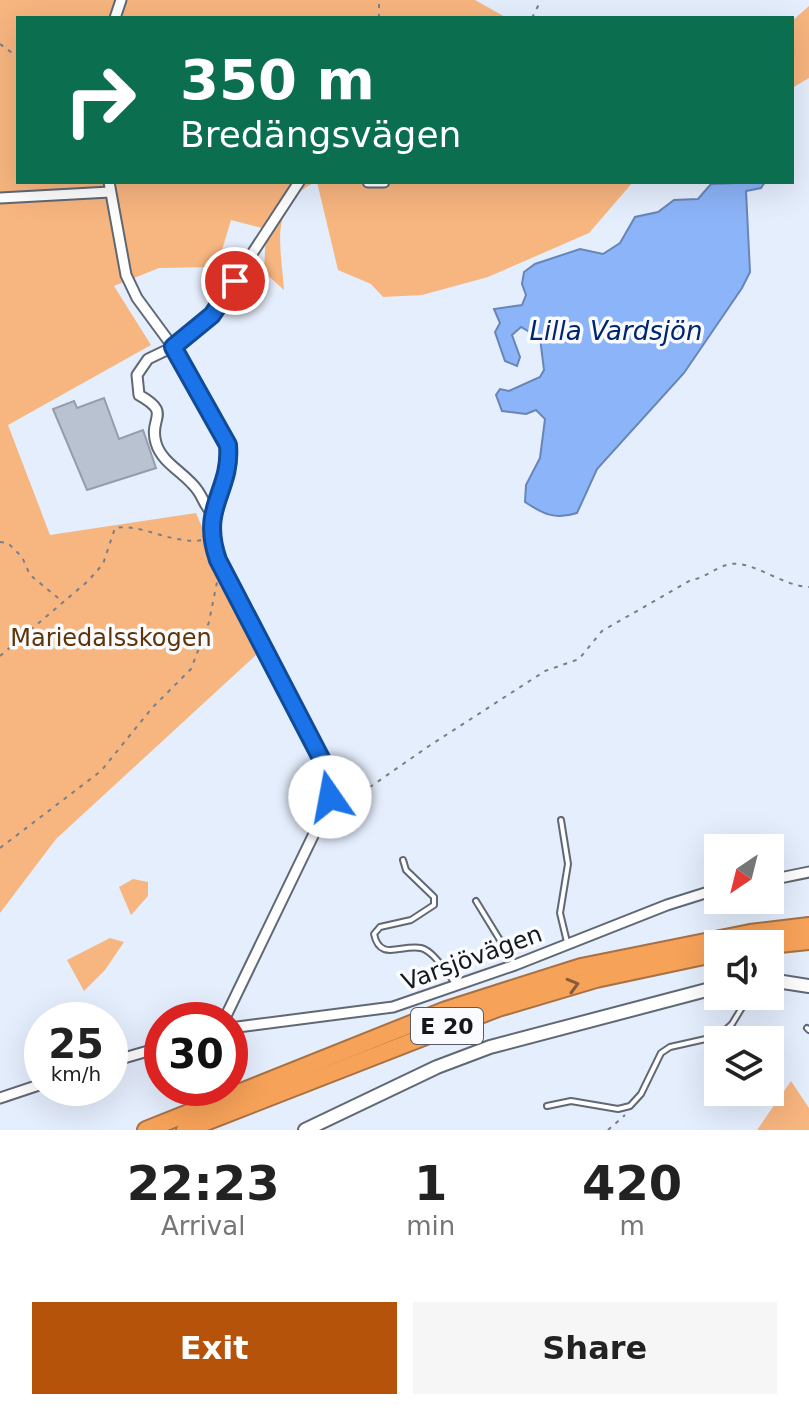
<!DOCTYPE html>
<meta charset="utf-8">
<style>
body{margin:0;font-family:"DejaVu Sans",sans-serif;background:#f6f6f6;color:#222;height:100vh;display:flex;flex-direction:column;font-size:30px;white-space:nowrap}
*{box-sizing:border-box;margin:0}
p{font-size:26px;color:#767676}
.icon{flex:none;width:44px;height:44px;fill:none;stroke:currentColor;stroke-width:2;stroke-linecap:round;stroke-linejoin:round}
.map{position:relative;height:1130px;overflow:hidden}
.drawer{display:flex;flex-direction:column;background:#fff;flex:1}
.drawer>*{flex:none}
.top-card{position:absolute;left:16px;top:16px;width:778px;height:168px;border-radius:0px;box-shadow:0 8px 32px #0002;background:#0b6e4f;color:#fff;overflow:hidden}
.needle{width:52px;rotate:215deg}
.tools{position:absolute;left:704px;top:834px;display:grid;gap:16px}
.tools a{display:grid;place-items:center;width:80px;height:80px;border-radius:0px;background:#fff;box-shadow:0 8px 32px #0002;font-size:40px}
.speed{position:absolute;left:24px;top:1002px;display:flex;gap:16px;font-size:40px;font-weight:700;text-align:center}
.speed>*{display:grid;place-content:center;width:104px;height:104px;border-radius:50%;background:#fff;box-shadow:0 8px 32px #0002;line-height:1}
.speed small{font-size:20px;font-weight:400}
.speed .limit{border:12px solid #d22;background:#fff;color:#111}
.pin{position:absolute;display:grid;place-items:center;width:68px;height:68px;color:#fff;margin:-34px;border:4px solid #fff;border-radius:50%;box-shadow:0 2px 8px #0007}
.me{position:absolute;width:88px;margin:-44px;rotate:348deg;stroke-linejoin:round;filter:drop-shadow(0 0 6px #0008)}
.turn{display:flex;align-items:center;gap:28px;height:168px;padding:0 32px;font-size:36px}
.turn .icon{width:104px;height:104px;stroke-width:2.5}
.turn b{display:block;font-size:56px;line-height:68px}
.eta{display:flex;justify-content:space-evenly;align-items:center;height:136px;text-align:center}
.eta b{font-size:48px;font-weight:700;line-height:56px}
.button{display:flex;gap:16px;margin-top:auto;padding:16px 32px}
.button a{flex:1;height:92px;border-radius:0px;background:#b45309;color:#fff;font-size:32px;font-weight:700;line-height:92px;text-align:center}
.button a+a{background:#f6f6f6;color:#222}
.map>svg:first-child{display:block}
.green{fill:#f7b57f}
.water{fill:#8cb4f8;stroke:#6885b6;stroke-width:2}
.building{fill:#b9c2d0;stroke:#959daa;stroke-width:2}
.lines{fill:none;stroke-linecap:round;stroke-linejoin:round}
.lane-casing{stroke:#606874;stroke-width:8}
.street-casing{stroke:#606874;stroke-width:13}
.secondary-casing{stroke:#606874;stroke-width:16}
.highway-casing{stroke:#a87144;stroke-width:20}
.path{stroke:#797f89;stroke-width:2;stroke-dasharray:4 6;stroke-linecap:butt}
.lane{stroke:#fff;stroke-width:4}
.street{stroke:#fff;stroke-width:9}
.secondary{stroke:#fff;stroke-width:12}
.highway{stroke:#f7a259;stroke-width:16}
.oneway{stroke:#865c3a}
.route-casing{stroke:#114b97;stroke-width:20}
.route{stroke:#1a73e8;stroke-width:14}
.labels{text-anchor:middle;stroke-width:7;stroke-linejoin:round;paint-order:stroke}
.shield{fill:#f9fbfe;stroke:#595b60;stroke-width:2}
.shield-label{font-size:22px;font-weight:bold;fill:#14171c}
.park-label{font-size:24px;fill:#603407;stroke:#f9fbfe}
.street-label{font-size:24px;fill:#14171c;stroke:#f9fbfe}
.water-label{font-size:26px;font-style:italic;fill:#002672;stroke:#f9fbfe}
</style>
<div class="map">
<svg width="809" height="1130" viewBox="0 0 809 1130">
<rect width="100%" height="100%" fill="#e5eefd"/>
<!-- green -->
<g class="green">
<path d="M0 0H475L507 18H18V182H316C268 204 281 245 284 290L264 272 266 229 231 220 217 267 159 268 114 286 151 345 8 425 50 535 196 513 256 655 56 839 0 913Z"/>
<path d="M809 6V78L792 88V21Z"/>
<path d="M317 182H633L589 233 488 277 422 295 383 297 371 284 338 270Z"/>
<path d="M133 879 148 882V896L131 915 119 887Z"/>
<path d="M110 938 124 942 105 970 84 991 67 960Z"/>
<path d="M791 1081 809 1108V1130H757Z"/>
</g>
<!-- water -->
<path class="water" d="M765 182 761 188 746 191 750 272 742 288 684 373 597 469 577 513C555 520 543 514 525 502L526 485 540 458 545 419 536 410 526 414 502 411 496 395 500 389 509 391 540 377 544 370 540 338 521 327 512 335 520 357 517 366 505 361 495 332 500 323 494 309 522 305 526 295 522 284 524 272 535 264 580 249 603 254 620 243 635 217 658 212 674 200 698 199 711 184Z"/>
<!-- building -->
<path class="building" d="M104 398 119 439 143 430 156 468 87 490 53 409 74 401 77 408Z"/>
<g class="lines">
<defs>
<g id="lane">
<path d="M561 820 568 864 560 913 567 942"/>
<path d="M403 860 406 870 434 897V905L411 920 380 927 374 934C380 962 401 944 421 948 434 951 447 974 456 984"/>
<path d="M476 901 514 963"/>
<path d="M807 1028 809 1030"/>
<path d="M547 1106 571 1101 618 1109 630 1106 641 1094 661 1053 670 1047 719 1036 732 1024 749 996"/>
</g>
<g id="street">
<path d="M115 18 121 0"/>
<path d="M109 182 126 275 137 298 173 347 228 445C232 492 199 506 218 560L323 762 331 791 324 813 224 1020"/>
<path d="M368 182H384"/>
<path d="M0 198 110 192"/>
<path d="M211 512C205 506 203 498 198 491 186 473 162 464 156 443 148 417 173 414 139 395L137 375 148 359 173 347 212 315 299 182"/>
<path d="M770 880 809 872"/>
<path d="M230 1028 393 1007 515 965 667 905 718 889"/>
<path d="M110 1062 162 1047"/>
<path d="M0 1098 42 1084"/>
</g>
<g id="secondary">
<path d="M770 980 809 986"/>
<path d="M305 1130 437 1067 490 1047 718 987"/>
</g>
<g id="highway">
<path d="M770 945 809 941"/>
<path d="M146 1130 446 1010 581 967 750 933 809 926"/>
<path d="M185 1130 498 1008 596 979 718 953"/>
</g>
</defs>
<!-- lane casing -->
<use href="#lane" class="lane-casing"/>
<!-- street casing -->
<use href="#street" class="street-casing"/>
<!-- secondary casing -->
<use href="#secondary" class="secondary-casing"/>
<!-- highway casing -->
<use href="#highway" class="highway-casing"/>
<!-- path -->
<g class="path">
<path d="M379 18V0"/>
<path d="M532 18 541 0"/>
<path d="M0 44 18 57"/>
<path d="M0 542 8 543 22 557 30 575 63 602"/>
<path d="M0 656 88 581 103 564 115 528C143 523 170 545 204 540"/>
<path d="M333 820 344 814 357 796 429 746 545 671 579 659 602 631 691 580C706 578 717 566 731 564 754 561 782 586 809 587"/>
<path d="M0 848 101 771 152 708 191 669 209 622 217 582"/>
<path d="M608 1130 625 1115"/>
</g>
<!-- lane -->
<use href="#lane" class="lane"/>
<!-- street -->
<use href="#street" class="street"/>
<!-- secondary -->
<use href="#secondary" class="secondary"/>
<!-- highway -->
<use href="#highway" class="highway"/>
</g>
<!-- one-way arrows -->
<defs><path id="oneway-chevron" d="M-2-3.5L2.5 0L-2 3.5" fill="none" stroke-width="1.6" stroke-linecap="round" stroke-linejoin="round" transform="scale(2)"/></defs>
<use class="oneway" href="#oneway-chevron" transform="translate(573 985) rotate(-16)"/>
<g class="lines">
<defs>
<path id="route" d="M235 281 212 315 173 347 228 445C232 492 199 506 218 560L323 762 331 783 330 797"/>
</defs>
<!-- route casing -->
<use href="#route" class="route-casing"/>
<!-- route -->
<use href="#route" class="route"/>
</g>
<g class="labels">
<!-- shield labels -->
<rect class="shield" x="411" y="1008" width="72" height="36" rx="6"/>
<g class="shield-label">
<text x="447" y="1034">E 20</text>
</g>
<!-- park labels -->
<g class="park-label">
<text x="111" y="646">Mariedalsskogen</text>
</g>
<!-- street labels -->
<g class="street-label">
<text transform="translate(472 958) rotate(-20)" y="8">Varsjövägen</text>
</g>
<!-- water labels -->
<g class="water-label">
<text x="616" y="340">Lilla Vardsjön</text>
</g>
</g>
</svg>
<div class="tools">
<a><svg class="needle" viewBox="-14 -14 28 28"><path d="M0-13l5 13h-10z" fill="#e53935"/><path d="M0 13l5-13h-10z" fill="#767676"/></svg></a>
<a><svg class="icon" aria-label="sound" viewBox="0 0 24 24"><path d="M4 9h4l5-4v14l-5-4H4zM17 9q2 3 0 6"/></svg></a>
<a><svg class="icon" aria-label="layers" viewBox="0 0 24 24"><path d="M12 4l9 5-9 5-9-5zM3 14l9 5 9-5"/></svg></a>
</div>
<div class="speed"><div>25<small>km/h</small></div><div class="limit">30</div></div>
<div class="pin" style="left:235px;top:281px;background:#d93025"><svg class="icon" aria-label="arrive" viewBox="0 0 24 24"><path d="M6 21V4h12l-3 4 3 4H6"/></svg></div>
<svg class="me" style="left:330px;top:797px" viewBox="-20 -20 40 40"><circle r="19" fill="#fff"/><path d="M0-13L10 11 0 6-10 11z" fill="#1a73e8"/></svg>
<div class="top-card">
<div class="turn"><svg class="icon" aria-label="right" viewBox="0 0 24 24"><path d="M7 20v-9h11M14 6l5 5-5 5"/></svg><div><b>350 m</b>Bredängsvägen</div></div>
</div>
</div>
<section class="drawer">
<div class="eta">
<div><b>22:23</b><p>Arrival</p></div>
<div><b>1</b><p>min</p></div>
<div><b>420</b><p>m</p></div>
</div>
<div class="button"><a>Exit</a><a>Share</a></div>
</section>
